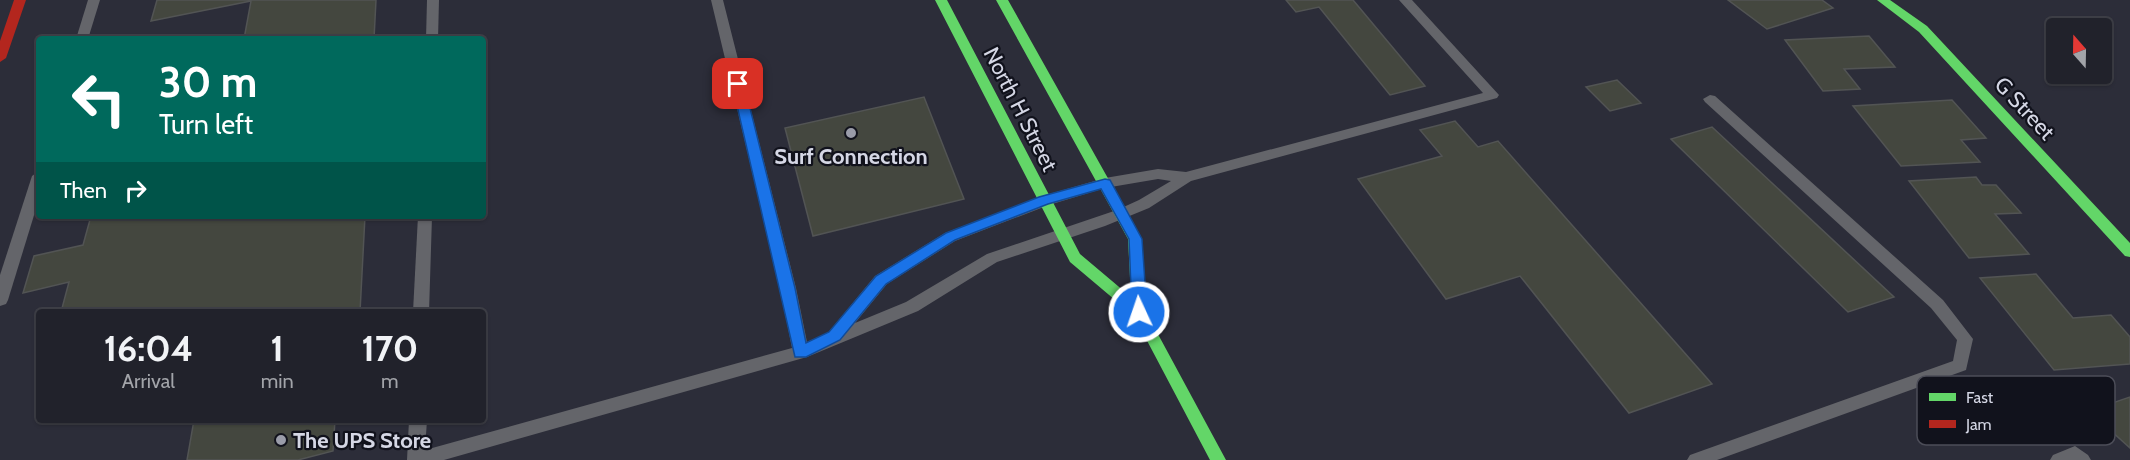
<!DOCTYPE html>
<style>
body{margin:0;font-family:Cabin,sans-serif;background:#2d2f37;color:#f1f3f6;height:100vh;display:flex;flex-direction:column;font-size:22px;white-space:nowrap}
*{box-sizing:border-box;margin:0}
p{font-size:20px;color:#a2a4a9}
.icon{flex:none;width:33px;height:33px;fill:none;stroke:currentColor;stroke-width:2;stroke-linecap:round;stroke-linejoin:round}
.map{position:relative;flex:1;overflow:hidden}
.side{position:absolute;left:36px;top:309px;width:450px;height:114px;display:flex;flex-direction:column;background:#21222b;border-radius:6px;box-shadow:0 2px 4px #0004,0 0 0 2px #3e3f47}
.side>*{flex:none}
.top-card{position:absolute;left:36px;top:36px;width:450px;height:183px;border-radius:6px;box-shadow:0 2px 4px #0004,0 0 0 2px #3e3f47;background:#00695c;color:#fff;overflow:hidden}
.needle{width:39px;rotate:340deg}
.buttons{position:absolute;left:2046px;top:18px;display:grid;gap:12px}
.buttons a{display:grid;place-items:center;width:66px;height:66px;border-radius:6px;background:#21222b;box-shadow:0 2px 4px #0004,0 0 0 2px #3e3f47;font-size:30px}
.pin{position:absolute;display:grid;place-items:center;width:51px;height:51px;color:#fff;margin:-26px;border-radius:12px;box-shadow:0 3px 9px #0006}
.me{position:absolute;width:66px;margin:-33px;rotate:357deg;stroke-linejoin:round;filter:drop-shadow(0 0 4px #0008)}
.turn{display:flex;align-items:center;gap:21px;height:126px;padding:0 24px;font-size:27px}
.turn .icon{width:78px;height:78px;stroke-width:2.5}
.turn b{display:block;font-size:42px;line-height:51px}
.then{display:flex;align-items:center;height:57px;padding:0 24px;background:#0003;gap:12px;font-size:22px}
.eta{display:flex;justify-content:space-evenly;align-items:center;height:102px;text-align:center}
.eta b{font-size:36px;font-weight:700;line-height:42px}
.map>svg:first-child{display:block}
.building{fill:#44473f;stroke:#525454;stroke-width:1.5}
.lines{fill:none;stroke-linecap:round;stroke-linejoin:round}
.lane{fill:#64656a;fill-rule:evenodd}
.fast{fill:#63d668;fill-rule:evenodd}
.jam{fill:#b3261e;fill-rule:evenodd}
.route{fill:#1a73e8;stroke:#114b97;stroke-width:1.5}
.poi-dot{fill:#9a9ca9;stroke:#11121c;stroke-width:2}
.labels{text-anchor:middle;stroke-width:4.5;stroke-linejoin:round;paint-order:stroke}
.street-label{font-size:22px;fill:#d5d7e5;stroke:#11121c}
.poi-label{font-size:22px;font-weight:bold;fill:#d5d7e5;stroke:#11121c}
.key{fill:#11121c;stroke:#4c4d58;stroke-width:1.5}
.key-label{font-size:16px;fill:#d5d7e5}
</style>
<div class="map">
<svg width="2130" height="460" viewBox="0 0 2130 460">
<rect width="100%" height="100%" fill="#2c2d39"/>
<!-- building -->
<g class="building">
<path d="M157 0H376L374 39H244L251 1 151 21Z"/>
<path d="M1286 0H1353L1425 86 1390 95 1319 7 1296 12Z"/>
<path d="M1728 0H1822L1833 8 1767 29Z"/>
<path d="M1869 36 1895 67 1844 69 1860 89 1823 91 1785 40Z"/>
<path d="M1617 80 1641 103 1610 111 1586 87Z"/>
<path d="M924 97 964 199 813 236 785 128Z"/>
<path d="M1952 100 1986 138 1961 140 1980 162 1901 166 1853 106Z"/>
<path d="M1455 121 1478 147 1498 141 1712 384 1629 413 1520 276 1446 299 1358 179 1442 156 1420 130Z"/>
<path d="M1712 127 1894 297 1848 312 1671 139Z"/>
<path d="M1976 177 1982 185H1996L2021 213 1995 214 2029 254 1969 258 1909 181Z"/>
<path d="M91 216H365L360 312H61L69 282 23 293 34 256 83 245Z"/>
<path d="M2036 274 2073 318 2111 315 2130 337V364L2054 370 1980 278Z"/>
<path d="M2130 397V448L2089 411Z"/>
<path d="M194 420H335L333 451 298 460H187Z"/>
</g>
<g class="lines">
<!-- lane -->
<g class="lane">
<path d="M88 0H100L88 39H76Z"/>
<path d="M427 0H439L438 39H426Z"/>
<path d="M711 0H723L796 288 807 342 828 333 875 276 945 233 1039 197 1105 178 1158 169 1186 172 1483 93 1399 0H1412L1499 95 1497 98 1191 181 1149 208 1105 226 997 262 918 311 807 357 444 460H407L409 420H427L425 450 792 348 780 288ZM1158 179 1171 181 1139 200 1117 210 987 254 906 302 855 323 887 284 955 241 1049 205 1105 188Z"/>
<path d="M1710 95 1715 96 1943 300 1973 339 1966 370 1717 460H1687L1690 455 1953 361 1957 340 1931 308 1705 102 1703 99Z"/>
<path d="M39 171V199L8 300 6 304 0 306V275L32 176Z"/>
<path d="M418 216H432L429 312H413Z"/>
<path d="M2075 446 2088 455 2091 460H2050L2053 455Z"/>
</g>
<!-- fast -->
<g class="fast">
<path d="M935 0H947L1080 254 1131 297 1128 239 996 0H1008L1142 239 1146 312 1226 460H1210L1134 316 1070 262Z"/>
<path d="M1877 0H1890L1927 26 2130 243V257L2125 256 1919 32Z"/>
</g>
<!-- jam -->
<path class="jam" d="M14 0H26L6 58 0 62V41Z"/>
</g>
<!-- route -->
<path class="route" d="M738 80 744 84 795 288 806 343 829 332 876 276 946 233 1039 197 1105 179 1110 180 1142 239 1147 312 1144 316H1134L1132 312 1129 239 1101 189 1048 204 955 240 886 284 840 340 806 357H795L732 84Z"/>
<!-- markers -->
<g class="poi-dot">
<circle cx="851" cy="133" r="6"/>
<circle cx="281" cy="440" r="6"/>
</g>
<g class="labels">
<!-- street labels -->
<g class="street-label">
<text transform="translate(2025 108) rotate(47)" y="8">G Street</text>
<text transform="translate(1021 109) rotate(63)" y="8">North H Street</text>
</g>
<!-- poi labels -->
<g class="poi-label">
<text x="851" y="164">Surf Connection</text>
<text x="293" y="448" text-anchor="start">The UPS Store</text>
</g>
</g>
<!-- legend -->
<rect x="1917" y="376" width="198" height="69" rx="9" class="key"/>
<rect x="1929" y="393" width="27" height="8" fill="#63d668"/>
<rect x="1929" y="420" width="27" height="8" fill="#b3261e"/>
<g class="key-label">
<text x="1966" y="403">Fast</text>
<text x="1966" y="430">Jam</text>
</g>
</svg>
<div class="buttons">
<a><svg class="needle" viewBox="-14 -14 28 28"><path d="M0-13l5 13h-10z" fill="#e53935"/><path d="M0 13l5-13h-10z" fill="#a2a4a9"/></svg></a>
</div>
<div class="pin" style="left:738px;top:84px;background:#d93025"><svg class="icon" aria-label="arrive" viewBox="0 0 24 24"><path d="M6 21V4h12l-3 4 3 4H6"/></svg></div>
<svg class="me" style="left:1139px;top:312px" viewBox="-20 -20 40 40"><circle r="17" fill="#1a73e8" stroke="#fff" stroke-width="3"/><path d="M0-11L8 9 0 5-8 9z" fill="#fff"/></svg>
<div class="top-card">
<div class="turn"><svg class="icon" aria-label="left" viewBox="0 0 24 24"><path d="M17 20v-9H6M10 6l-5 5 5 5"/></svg><div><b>30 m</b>Turn left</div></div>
<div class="then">Then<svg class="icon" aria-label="right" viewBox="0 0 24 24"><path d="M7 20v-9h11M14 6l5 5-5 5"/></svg></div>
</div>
<section class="side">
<div class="eta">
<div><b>16:04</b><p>Arrival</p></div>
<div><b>1</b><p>min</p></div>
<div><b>170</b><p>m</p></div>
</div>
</section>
</div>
